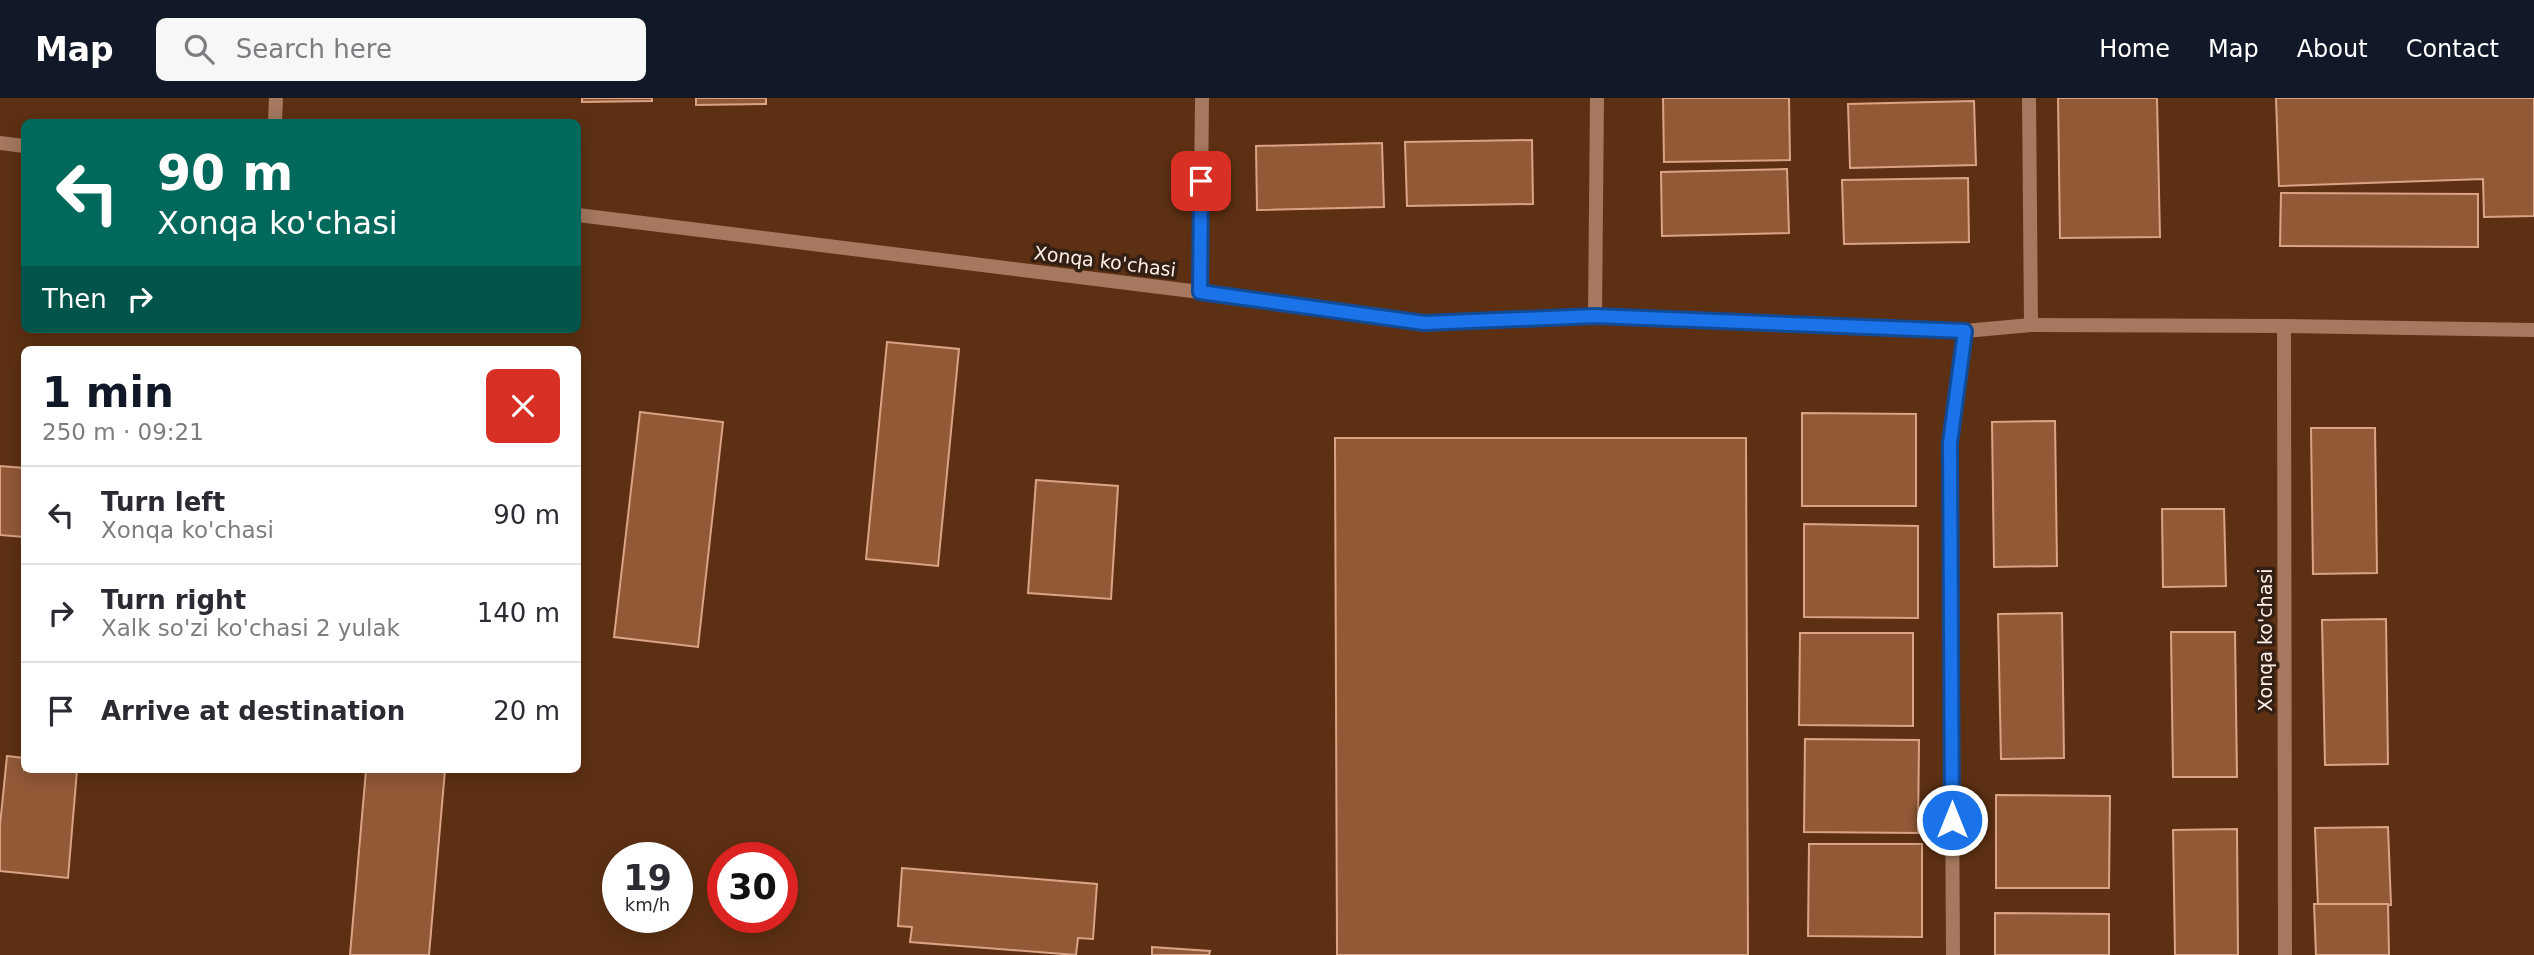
<!DOCTYPE html>
<meta charset="utf-8">
<style>
body{margin:0;font-family:"DejaVu Sans",sans-serif;background:#f7f7f7;color:#2b2b33;height:100vh;display:flex;flex-direction:column;font-size:26px;white-space:nowrap}
*{box-sizing:border-box;margin:0}
p{font-size:23px;color:#7c7c81}
.icon{flex:none;width:38px;height:38px;fill:none;stroke:currentColor;stroke-width:2;stroke-linecap:round;stroke-linejoin:round}
.map{position:relative;flex:1;overflow:hidden}
.sheet{position:absolute;left:21px;top:248px;width:560px;height:427px;display:flex;flex-direction:column;background:#fff;border-radius:10px;box-shadow:0 4px 18px #0003}
.sheet>*{flex:none}
.banner{position:absolute;left:21px;top:21px;width:560px;height:214px;border-radius:10px;box-shadow:0 4px 18px #0003;background:#00695c;color:#fff;overflow:hidden}
.speed{position:absolute;left:602px;top:744px;display:flex;gap:14px;font-size:35px;font-weight:700;text-align:center}
.speed>*{display:grid;place-content:center;width:91px;height:91px;border-radius:50%;background:#fff;box-shadow:0 4px 18px #0003;line-height:1}
.speed small{font-size:18px;font-weight:400}
.speed .limit{border:10px solid #d22;background:#fff;color:#111}
.pin{position:absolute;display:grid;place-items:center;width:60px;height:60px;color:#fff;margin:-30px;border-radius:14px;box-shadow:0 4px 10px #0006}
.me{position:absolute;width:77px;margin:-38px;rotate:0deg;stroke-linejoin:round;filter:drop-shadow(0 0 5px #0008)}
.turn{display:flex;align-items:center;gap:24px;height:147px;padding:0 21px;font-size:32px}
.turn .icon{width:91px;height:91px;stroke-width:2.5}
.turn b{display:block;font-size:49px;line-height:60px}
.then{display:flex;align-items:center;height:66px;padding:0 21px;background:#0003;gap:14px;font-size:26px}
.round{display:grid;place-items:center;flex:none;width:74px;height:74px;border-radius:10px;background:#f7f7f7}
.headline{display:flex;align-items:center;justify-content:space-between;height:119px;padding:0 21px}
h1{font-size:42px;font-weight:700;line-height:52px;color:#111827}
ul{padding:0;list-style:none}
li{display:flex;align-items:center;gap:21px;height:98px;padding:0 21px;border-top:2px solid #e1e1e2}
li div{flex:1}
li b{display:block;font-size:26px}
li em{font-style:normal}
header{display:flex;align-items:center;gap:42px;box-sizing:border-box;height:98px;padding:0 35px;background:#111827;color:#fff}
header strong{font-size:33px}
nav{display:flex;gap:38px;margin-inline-start:auto;font-size:24px}
.search{width:490px;height:63px;background:#f7f7f7;display:flex;align-items:center;gap:18px;box-sizing:border-box;padding:0 24px;border-radius:10px;color:#7c7c81;font-size:26px}
.map>svg:first-child{display:block}
.building{fill:#925937;stroke:#dba385;stroke-width:2}
.lines{fill:none;stroke-linecap:round;stroke-linejoin:round}
.street{stroke:#a5785f;stroke-width:14}
.route-casing{stroke:#114b97;stroke-width:18}
.route{stroke:#1a73e8;stroke-width:12}
.labels{text-anchor:middle;stroke-width:7;stroke-linejoin:round;paint-order:stroke}
.street-label{font-size:19px;fill:#fdf1ea;stroke:#341f13}
</style>
<header>
<strong>Map</strong>
<div class="search"><svg class="icon" aria-label="search" viewBox="0 0 24 24"><circle cx="10" cy="10" r="6"/><path d="M15 15l6 6"/></svg>Search here</div>
<nav><a>Home</a><a>Map</a><a>About</a><a>Contact</a></nav>
</header>
<div class="map">
<svg width="2534" height="857" viewBox="0 0 2534 857">
<rect width="100%" height="100%" fill="#5e3013"/>
<!-- building -->
<g class="building">
<path d="M582 0H652V3L582 4Z"/>
<path d="M696 0H766V6L696 7Z"/>
<path d="M1663 0H1789L1790 62 1664 64Z"/>
<path d="M2058 0H2157L2160 139 2060 140Z"/>
<path d="M2276 0H2534V118L2484 119 2483 81 2279 88Z"/>
<path d="M1974 3 1976 67 1850 70 1848 6Z"/>
<path d="M1532 42 1533 106 1407 108 1405 44Z"/>
<path d="M1382 45 1384 109 1257 112 1256 48Z"/>
<path d="M1787 71 1789 135 1662 138 1661 74Z"/>
<path d="M1968 80 1969 144 1844 146 1842 82Z"/>
<path d="M2281 95 2478 96V149L2280 148Z"/>
<path d="M887 244 959 251 938 468 866 461Z"/>
<path d="M640 314 723 324 698 549 614 539Z"/>
<path d="M1802 315 1916 316V408H1802Z"/>
<path d="M2055 323 2057 468 1994 469 1992 324Z"/>
<path d="M2311 330H2375L2377 475 2313 476Z"/>
<path d="M1335 340H1746L1748 857H1337Z"/>
<path d="M0 368 24 370V439L0 437Z"/>
<path d="M1036 382 1118 388 1111 501 1028 495Z"/>
<path d="M2162 411H2224L2226 488 2163 489Z"/>
<path d="M1804 426 1918 428V520L1804 519Z"/>
<path d="M2062 515 2064 660 2001 661 1998 516Z"/>
<path d="M2386 521 2388 666 2325 667 2322 522Z"/>
<path d="M2171 534H2235L2237 679H2173Z"/>
<path d="M1800 535H1913V628L1799 627Z"/>
<path d="M1805 641 1919 642 1918 735 1804 734Z"/>
<path d="M7 658 24 660V672H77L68 780 0 773V727Z"/>
<path d="M366 672H445L429 857H350Z"/>
<path d="M1996 697 2110 698 2109 790H1996Z"/>
<path d="M2388 729 2391 807 2318 808 2315 730Z"/>
<path d="M2237 731 2238 857H2175L2173 732Z"/>
<path d="M1809 746H1922V839L1808 838Z"/>
<path d="M902 770 1097 786 1093 841 1078 840 1076 857 910 844 912 829 898 828Z"/>
<path d="M2314 806H2388L2389 857H2316Z"/>
<path d="M1995 815 2109 816V857H1995Z"/>
<path d="M1152 849 1210 853 1209 857H1152Z"/>
</g>
<g class="lines">
<!-- street -->
<g class="street">
<path d="M2029 0 2031 227"/>
<path d="M275 24 276 0"/>
<path d="M0 45 24 48"/>
<path d="M578 117 1200 194 1424 225 1595 218 1965 233 2031 227 2284 228 2534 232"/>
<path d="M1200 194 1202 0"/>
<path d="M1595 218 1597 0"/>
<path d="M2284 228 2285 857"/>
<path d="M1953 857 1950 345 1965 233"/>
</g>
</g>
<g class="lines">
<defs>
<path id="route" d="M1201 83 1200 194 1424 225 1595 218 1965 233 1950 345 1952 722"/>
</defs>
<!-- route casing -->
<use href="#route" class="route-casing"/>
<!-- route -->
<use href="#route" class="route"/>
</g>
<g class="labels">
<!-- street labels -->
<g class="street-label">
<text transform="translate(1105 163) rotate(7)" y="7">Xonqa ko'chasi</text>
<text transform="translate(2265 542) rotate(-90)" y="7">Xonqa ko'chasi</text>
</g>
</g>
</svg>
<div class="speed"><div>19<small>km/h</small></div><div class="limit">30</div></div>
<div class="pin" style="left:1201px;top:83px;background:#d93025"><svg class="icon" aria-label="arrive" viewBox="0 0 24 24"><path d="M6 21V4h12l-3 4 3 4H6"/></svg></div>
<svg class="me" style="left:1952px;top:722px" viewBox="-20 -20 40 40"><circle r="17" fill="#1a73e8" stroke="#fff" stroke-width="3"/><path d="M0-11L8 9 0 5-8 9z" fill="#fff"/></svg>
<div class="banner">
<div class="turn"><svg class="icon" aria-label="left" viewBox="0 0 24 24"><path d="M17 20v-9H6M10 6l-5 5 5 5"/></svg><div><b>90 m</b>Xonqa ko'chasi</div></div>
<div class="then">Then<svg class="icon" aria-label="right" viewBox="0 0 24 24"><path d="M7 20v-9h11M14 6l5 5-5 5"/></svg></div>
</div>
<section class="sheet">
<div class="headline"><div><h1>1 min</h1><p>250 m · 09:21</p></div><a class="round" style="background:#d93025;color:#fff"><svg class="icon" aria-label="close" viewBox="0 0 24 24"><path d="M6 6l12 12M18 6L6 18"/></svg></a></div>
<ul>
<li><svg class="icon" aria-label="left" viewBox="0 0 24 24"><path d="M17 20v-9H6M10 6l-5 5 5 5"/></svg><div><b>Turn left</b><p>Xonqa ko'chasi</p></div><em>90 m</em></li>
<li><svg class="icon" aria-label="right" viewBox="0 0 24 24"><path d="M7 20v-9h11M14 6l5 5-5 5"/></svg><div><b>Turn right</b><p>Xalk so'zi ko'chasi 2 yulak</p></div><em>140 m</em></li>
<li><svg class="icon" aria-label="arrive" viewBox="0 0 24 24"><path d="M6 21V4h12l-3 4 3 4H6"/></svg><div><b>Arrive at destination</b></div><em>20 m</em></li>
</ul>
</section>
</div>
